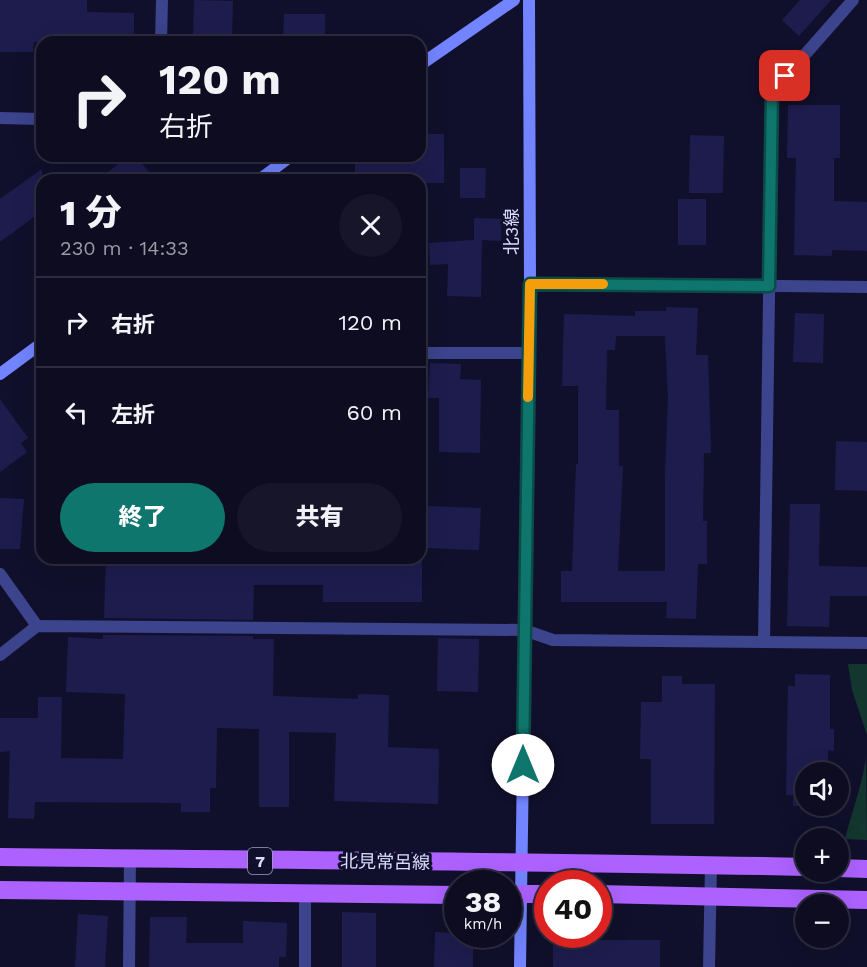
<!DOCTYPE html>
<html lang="ja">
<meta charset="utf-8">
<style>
body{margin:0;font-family:"Work Sans","Noto Sans JP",sans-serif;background:#16152a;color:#f1f3f6;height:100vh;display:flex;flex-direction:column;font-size:22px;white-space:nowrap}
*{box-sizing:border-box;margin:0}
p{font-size:20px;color:#9a9ba5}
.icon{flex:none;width:33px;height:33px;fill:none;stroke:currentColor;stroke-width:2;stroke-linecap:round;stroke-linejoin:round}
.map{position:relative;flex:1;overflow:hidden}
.details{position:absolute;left:36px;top:174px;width:390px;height:390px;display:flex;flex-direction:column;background:#0d0c21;border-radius:18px;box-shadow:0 6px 24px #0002,0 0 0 2px #2d2c3f}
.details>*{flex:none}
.banner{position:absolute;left:36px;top:36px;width:390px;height:126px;border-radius:18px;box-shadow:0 6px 24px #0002,0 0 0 2px #2d2c3f;background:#0d0c21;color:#f1f3f6;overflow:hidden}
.fabs{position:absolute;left:795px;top:762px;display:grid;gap:12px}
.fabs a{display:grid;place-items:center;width:54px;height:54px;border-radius:50%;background:#0d0c21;box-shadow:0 6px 24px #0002,0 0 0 2px #2d2c3f;font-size:30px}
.speed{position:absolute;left:444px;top:870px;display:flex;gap:12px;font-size:30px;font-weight:700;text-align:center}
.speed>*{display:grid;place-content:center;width:78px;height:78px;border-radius:50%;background:#0d0c21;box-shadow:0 6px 24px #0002,0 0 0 2px #2d2c3f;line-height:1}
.speed small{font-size:15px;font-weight:400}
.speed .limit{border:9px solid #d22;background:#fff;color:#111}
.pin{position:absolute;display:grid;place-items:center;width:51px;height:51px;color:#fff;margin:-26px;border-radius:12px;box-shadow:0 3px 9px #0006}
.me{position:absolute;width:66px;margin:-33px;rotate:0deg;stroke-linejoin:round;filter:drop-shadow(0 0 4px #0008)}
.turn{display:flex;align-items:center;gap:21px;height:126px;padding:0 24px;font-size:27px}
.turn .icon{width:78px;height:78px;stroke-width:2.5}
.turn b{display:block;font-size:42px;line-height:51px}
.round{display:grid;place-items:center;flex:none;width:63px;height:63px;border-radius:32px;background:#16152a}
.overview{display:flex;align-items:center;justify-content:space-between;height:102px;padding:0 24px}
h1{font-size:36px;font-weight:800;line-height:45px}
.primary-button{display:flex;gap:12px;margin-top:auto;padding:12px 24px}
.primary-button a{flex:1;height:69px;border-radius:36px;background:#0f766e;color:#fff;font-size:24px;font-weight:800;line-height:69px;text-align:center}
.primary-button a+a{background:#16152a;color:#f1f3f6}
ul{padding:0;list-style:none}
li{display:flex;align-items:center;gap:18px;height:90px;padding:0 24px;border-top:2px solid #2d2c3f}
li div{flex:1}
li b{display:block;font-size:22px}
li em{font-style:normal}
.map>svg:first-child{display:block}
.green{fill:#13362f}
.building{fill:#1e1c4d;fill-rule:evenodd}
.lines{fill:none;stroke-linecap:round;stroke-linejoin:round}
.street{stroke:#3b448c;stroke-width:12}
.secondary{stroke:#7284ff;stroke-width:12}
.primary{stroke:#ad62ff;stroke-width:18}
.route-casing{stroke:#0a4d48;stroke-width:15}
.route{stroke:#0f766e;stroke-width:10}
.slow{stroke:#f59e0b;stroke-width:10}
.labels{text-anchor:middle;stroke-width:6;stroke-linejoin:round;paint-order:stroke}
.shield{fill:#11102c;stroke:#9e9fc0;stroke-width:1.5}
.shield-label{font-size:16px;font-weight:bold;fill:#dbdcff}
.street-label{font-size:18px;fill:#dbdcff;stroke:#11102c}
</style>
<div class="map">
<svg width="867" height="967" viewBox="0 0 867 967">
<rect width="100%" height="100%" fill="#11102c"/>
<!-- green -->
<g class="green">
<path d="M848 664H867V735L852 690Z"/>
<path d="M866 757 867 840 845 839C852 810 862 787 866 757Z"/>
</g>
<!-- building -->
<g class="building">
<path d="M0 0H87V12L134 13V42H34L33 52H0Z"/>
<path d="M194 0 233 1 232 42H193Z"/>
<path d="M800 0H831L799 36 782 20Z"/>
<path d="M284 14H325V42H283Z"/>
<path d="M788 105H840V158H834V201L867 202V251L832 250V256L794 255 796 158H787Z"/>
<path d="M420 134H444V183H420V180H355V163L367 156H420Z"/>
<path d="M690 135 724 136 723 193H689Z"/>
<path d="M128 156H136L155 180H98Z"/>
<path d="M460 168H486L485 198H460Z"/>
<path d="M42 169V211L0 242V199Z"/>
<rect x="678" y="199" width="28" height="46"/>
<path d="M474 218 501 219V241L482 240 481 297 447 296 448 264 430 265 429 243 474 240Z"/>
<path d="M666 307 698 308 696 355H708L711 453H704L703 521H707V564H698L696 619 666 618 667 602H561V571H572L576 464H578V386H562L564 314 635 316V311H666ZM616 336H665L668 397 665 476V571H618L623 466H619V410H606L607 350H615Z"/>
<path d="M795 313 824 314 823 363 793 362Z"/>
<path d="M430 363 461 364 460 379 481 380 480 453 439 452V398H428Z"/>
<path d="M0 399 28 438 21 443 27 452 0 472Z"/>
<path d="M836 441 867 442V491L835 490Z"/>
<path d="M0 498 24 499 20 549H0Z"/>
<path d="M790 504H820L819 566 867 567V596H830L829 627 787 626Z"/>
<path d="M428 506 481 508 479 550 427 548Z"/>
<path d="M106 558 254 561 422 558V602H323V585H254L253 620 104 618Z"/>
<path d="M103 635 253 636V639H274L273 696 358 699V694L389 695 388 747 439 749 438 804 334 801 336 733 289 732V807H259V729L217 728 216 788H210V812H181V803L35 802 34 819 8 818 10 751 0 752V718H38V697H62L61 758 123 759 125 694 66 692 68 637 103 639Z"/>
<path d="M438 638 479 639 478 692 437 691Z"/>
<path d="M795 674 830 675V729H834V751L828 750V772H806V806L827 807 793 806V795H786L788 686H795Z"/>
<path d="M662 676H682V684H715L714 824H651V759H640L641 702H662Z"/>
<path d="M342 912 376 913V967H342Z"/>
<path d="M78 914 108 916 105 967H75Z"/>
<path d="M150 917H187L186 943H243V921L287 923 286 957H279V967H149Z"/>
<path d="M435 932 473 934V967H434Z"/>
<path d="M553 934H582V940H660V967H553Z"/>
</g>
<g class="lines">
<!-- street -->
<g class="street">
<path d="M161 42 162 0"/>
<path d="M0 118 42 119"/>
<path d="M530 283 867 287"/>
<path d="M420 353H529"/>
<path d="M0 574 37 626"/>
<path d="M764 642 772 92 853 0"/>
<path d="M0 655 37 626 524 630 553 640 867 643"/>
<path d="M129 967 130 858"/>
<path d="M305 967V892"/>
<path d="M709 967 711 865"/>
</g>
<!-- secondary -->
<g class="secondary">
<path d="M420 65 514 0"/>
<path d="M259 180 291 156"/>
<path d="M0 374 42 343"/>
<path d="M520 967 530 283 529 0"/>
</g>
<!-- primary -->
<g class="primary">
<path d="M0 857C269 860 537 861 806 867"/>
<path d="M838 868 867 869"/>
<path d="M0 890 458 895"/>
<path d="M508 894H548"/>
<path d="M598 894 867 900"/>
</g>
</g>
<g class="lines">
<defs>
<path id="route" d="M523 765 530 284 769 286 772 92 785 76"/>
</defs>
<!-- route casing -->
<use href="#route" class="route-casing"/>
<!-- route -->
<use href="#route" class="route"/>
<!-- slow -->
<path class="slow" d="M528 397 530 284H603"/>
</g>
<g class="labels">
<!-- shield labels -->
<rect class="shield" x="248" y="848" width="24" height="26" rx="4.5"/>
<g class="shield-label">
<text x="260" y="867">7</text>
</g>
<!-- street labels -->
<g class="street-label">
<text transform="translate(512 232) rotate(-90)" y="6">北3線</text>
<text transform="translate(385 862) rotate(1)" y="6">北見常呂線</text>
</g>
</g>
</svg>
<div class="fabs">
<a><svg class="icon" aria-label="sound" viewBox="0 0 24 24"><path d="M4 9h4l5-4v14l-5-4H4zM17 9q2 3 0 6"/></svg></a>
<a>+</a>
<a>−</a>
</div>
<div class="speed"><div>38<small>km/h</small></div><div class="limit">40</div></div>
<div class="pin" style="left:785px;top:76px;background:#d93025"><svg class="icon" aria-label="arrive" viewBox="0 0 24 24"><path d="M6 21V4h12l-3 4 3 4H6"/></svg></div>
<svg class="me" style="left:523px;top:765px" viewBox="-20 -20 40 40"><circle r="19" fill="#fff"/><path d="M0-13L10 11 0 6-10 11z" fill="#0f766e"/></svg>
<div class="banner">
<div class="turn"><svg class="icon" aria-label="right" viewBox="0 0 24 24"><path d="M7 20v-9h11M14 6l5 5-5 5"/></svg><div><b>120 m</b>右折</div></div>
</div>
<section class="details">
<div class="overview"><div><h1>1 分</h1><p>230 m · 14:33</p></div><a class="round"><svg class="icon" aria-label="close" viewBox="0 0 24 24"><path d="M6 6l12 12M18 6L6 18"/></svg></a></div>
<ul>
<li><svg class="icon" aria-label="right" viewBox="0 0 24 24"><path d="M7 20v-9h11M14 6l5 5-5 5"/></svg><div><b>右折</b></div><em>120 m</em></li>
<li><svg class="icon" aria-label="left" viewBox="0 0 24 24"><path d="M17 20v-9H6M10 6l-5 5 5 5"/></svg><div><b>左折</b></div><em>60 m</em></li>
</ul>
<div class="primary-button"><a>終了</a><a>共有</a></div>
</section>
</div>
